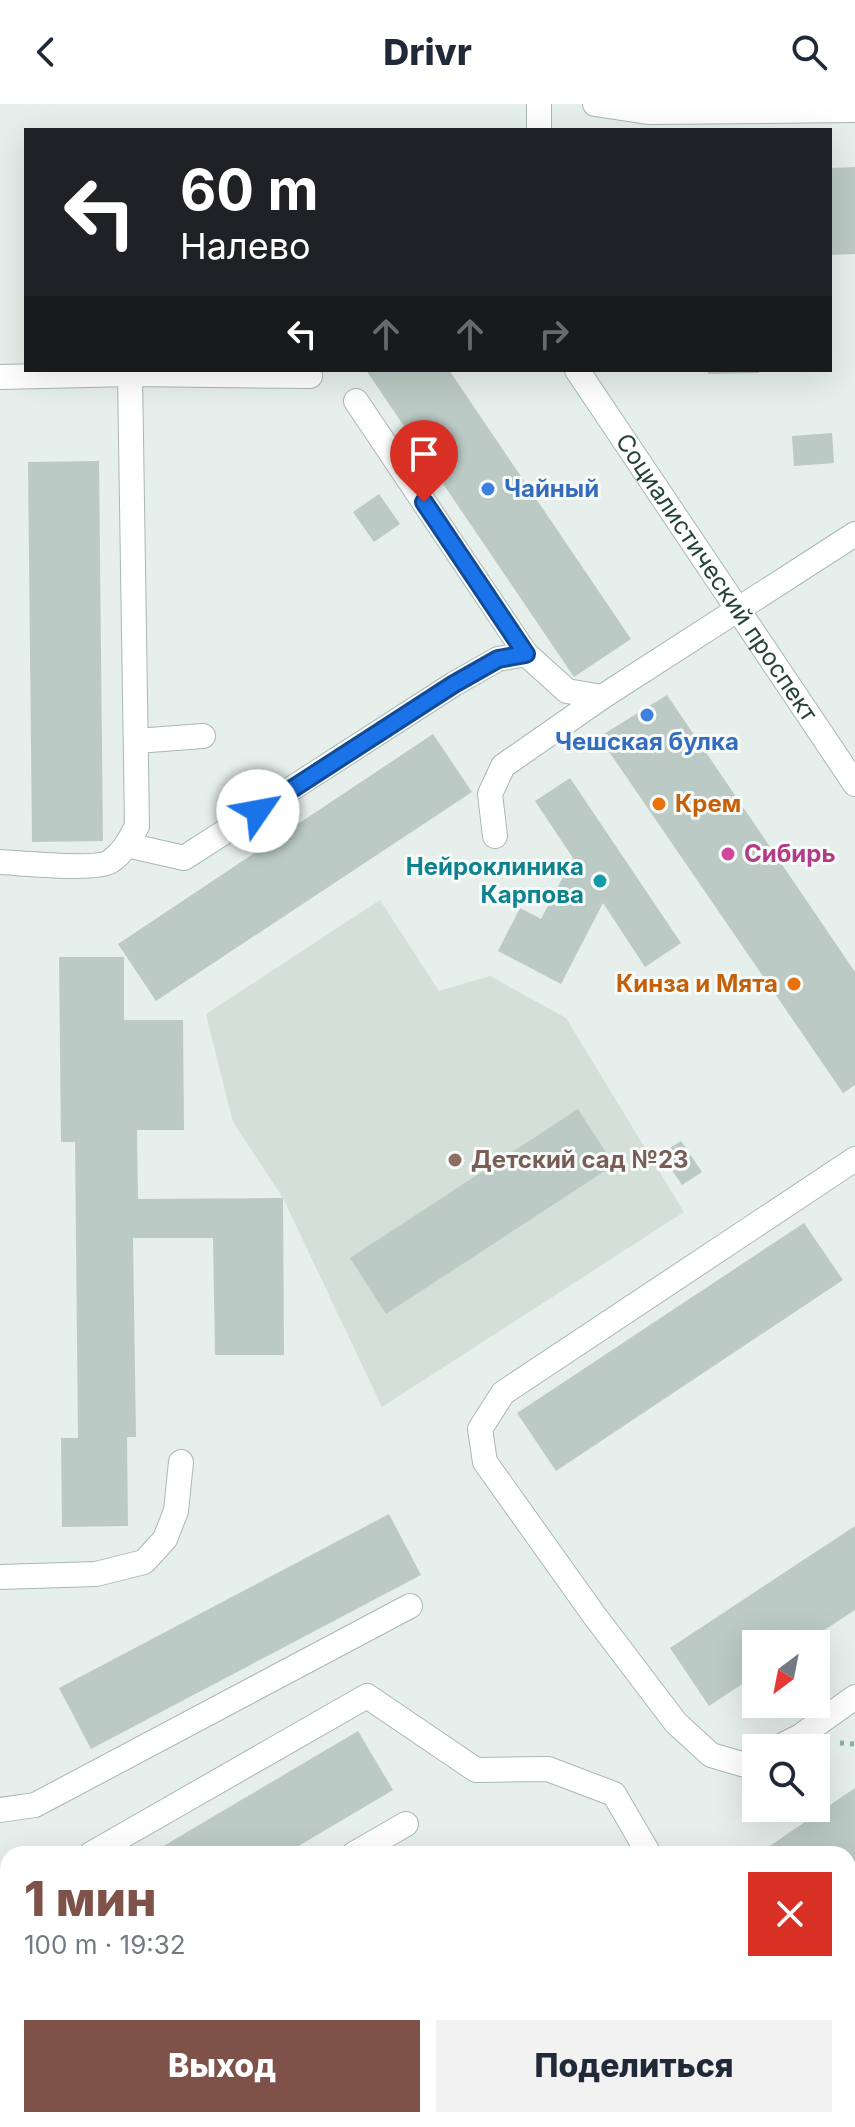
<!DOCTYPE html>
<html lang="ru">
<meta charset="utf-8">
<style>
body{margin:0;font-family:Inter,sans-serif;background:#f2f2f3;color:#1f2937;height:100vh;display:flex;flex-direction:column;font-size:30px;white-space:nowrap}
*{box-sizing:border-box;margin:0}
p{font-size:26px;color:#747a83}
.icon{flex:none;width:44px;height:44px;fill:none;stroke:currentColor;stroke-width:2;stroke-linecap:round;stroke-linejoin:round}
.map{position:relative;flex:1;overflow:hidden}
.sheet{position:absolute;left:0px;top:1742px;width:856px;height:282px;display:flex;flex-direction:column;background:#fff;border-radius:24px 24px 0 0;box-shadow:0 8px 32px #0002}
.sheet>*{flex:none}
.hud{position:absolute;left:24px;top:24px;width:808px;height:244px;border-radius:0px;box-shadow:0 8px 32px #0002;background:#202124;color:#fff;overflow:hidden}
.needle{width:52px;rotate:212deg}
.tools{position:absolute;left:742px;top:1526px;display:grid;gap:16px}
.tools a{display:grid;place-items:center;width:88px;height:88px;border-radius:0px;background:#fff;box-shadow:0 8px 32px #0002;font-size:40px}
.pin{position:absolute;display:grid;place-items:center;width:68px;height:68px;color:#fff;margin:-82px -34px;border-radius:50% 50% 50% 0;rotate:-45deg;box-shadow:0 0 8px #0007}
.pin .icon{rotate:45deg}
.me{position:absolute;width:88px;margin:-44px;rotate:57deg;stroke-linejoin:round;filter:drop-shadow(0 0 6px #0008)}
.turn{display:flex;align-items:center;gap:28px;height:168px;padding:0 24px;font-size:36px}
.turn .icon{width:104px;height:104px;stroke-width:2.5}
.turn b{display:block;font-size:56px;line-height:68px}
.lanes{display:flex;align-items:center;height:76px;padding:0 24px;background:#0003;justify-content:center;gap:40px;direction:ltr}
.lanes .off{opacity:.35}
.round{display:grid;place-items:center;flex:none;width:84px;height:84px;border-radius:0px;background:#f2f2f3}
.head{display:flex;align-items:center;justify-content:space-between;height:136px;padding:0 24px}
h1{font-size:48px;font-weight:800;line-height:60px;color:#7f5249}
.primary-button{display:flex;gap:16px;margin-top:auto;padding:16px 24px}
.primary-button a{flex:1;height:92px;border-radius:0px;background:#7f5249;color:#fff;font-size:32px;font-weight:800;line-height:92px;text-align:center}
.primary-button a+a{background:#f2f2f3;color:#1f2937}
header{display:flex;justify-content:space-between;align-items:center;height:104px;padding:0 24px;background:#fff;font-size:36px;font-weight:800}
.map>svg:first-child{display:block}
.built{fill:#d4dfda}
.green{fill:#bfe0c8}
.building{fill:#bbcac4}
.lines{fill:none;stroke-linecap:round;stroke-linejoin:round}
.minor-casing{stroke:#a8b8b2;stroke-width:26}
.path{stroke:#86b3a5;stroke-width:5;stroke-dasharray:4 6;stroke-linecap:butt}
.minor{stroke:#fff;stroke-width:24}
.route-casing{stroke:#114b97;stroke-width:20}
.route{stroke:#1a73e8;stroke-width:14}
.shop-dot{fill:#3f7fe0;stroke:#f7fbf9;stroke-width:3}
.food-dot{fill:#e8710a;stroke:#f7fbf9;stroke-width:3}
.hotel-dot{fill:#d1479c;stroke:#f7fbf9;stroke-width:3}
.culture-dot{fill:#0f9aa8;stroke:#f7fbf9;stroke-width:3}
.education-dot{fill:#8d6e63;stroke:#f7fbf9;stroke-width:3}
.labels{text-anchor:middle;stroke-width:6;stroke-linejoin:round;paint-order:stroke}
.shop-label{font-size:24px;font-weight:bold;fill:#366cbe;stroke:#f7fbf9;text-anchor:start}
.street-label{font-size:24px;fill:#24423a;stroke:#f7fbf9}
.food-label{font-size:24px;font-weight:bold;fill:#c56008;stroke:#f7fbf9;text-anchor:start}
.hotel-label{font-size:24px;font-weight:bold;fill:#b23c85;stroke:#f7fbf9;text-anchor:start}
.culture-label{font-size:24px;font-weight:bold;fill:#0d838f;stroke:#f7fbf9;text-anchor:end}
.education-label{font-size:24px;font-weight:bold;fill:#785e54;stroke:#f7fbf9;text-anchor:start}
</style>
<header><svg class="icon" aria-label="back" viewBox="0 0 24 24"><path d="M15 5l-7 7 7 7"/></svg>Drivr<svg class="icon" aria-label="search" viewBox="0 0 24 24"><circle cx="10" cy="10" r="6"/><path d="M15 15l6 6"/></svg></header>
<div class="map">
<svg width="855" height="2023" viewBox="0 0 855 2023">
<rect width="100%" height="100%" fill="#e6efeb"/>
<!-- built -->
<path class="built" d="M380 796 439 887 490 872 566 914 684 1108 382 1303 283 1094 233 1018 206 910Z"/>
<!-- green -->
<g class="green">
<path d="M855 1778V2023H812L808 2016H848V1783Z"/>
<path d="M718 2016H785L789 2023H723Z"/>
</g>
<!-- building -->
<g class="building">
<path d="M855 63V150L830 151V64Z"/>
<path d="M366 266H449L631 535 574 573Z"/>
<path d="M708 266H759V269L708 270Z"/>
<path d="M832 329 834 359 794 362 792 332Z"/>
<path d="M99 357 103 737 32 738 28 358Z"/>
<path d="M379 390 400 420 374 438 353 408Z"/>
<path d="M667 591 855 868V981L843 989 599 633Z"/>
<path d="M433 630 472 688 156 897 118 840Z"/>
<path d="M570 674 681 839 645 863 603 799 561 880 498 847 520 804 541 815 573 754 535 697Z"/>
<path d="M59 853H124V916H183L184 1026H137L138 1095 283 1094 284 1251H215L213 1134H133L136 1333H127L128 1422 62 1423 61 1334H78L75 1038H61Z"/>
<path d="M578 1005 614 1061 386 1210 350 1154Z"/>
<path d="M681 1037 702 1068 682 1081 661 1050Z"/>
<path d="M804 1119 843 1176 556 1367 517 1309Z"/>
<path d="M389 1410 421 1471 91 1645 59 1584Z"/>
<path d="M855 1422V1506L803 1540H756V1571L709 1602 670 1544Z"/>
<path d="M358 1627 393 1686 285 1750H150Z"/>
<path d="M855 1684V1760L848 1764V1750H758Z"/>
<path d="M142 2016H271L259 2023H130Z"/>
<path d="M618 2016H661L666 2023H623Z"/>
</g>
<g class="lines">
<defs>
<g id="minor">
<path d="M539 0V26"/>
<path d="M595 0 648 8 855 6"/>
<path id="s1" d="M577 266 855 680"/>
<path d="M0 273 130 270 310 272"/>
<path d="M356 297 526 550"/>
<path d="M136 637 203 632"/>
<path d="M495 732 490 690 503 662 602 593"/>
<path d="M127 741 184 754 454 580 498 555 526 550 567 587 602 593 855 430"/>
<path d="M0 758C20 759 98 767 111 757 124 748 130 735 137 722L130 270"/>
<path d="M0 1473 96 1470 144 1458 165 1435 176 1407 181 1358"/>
<path d="M777 1644 799 1633 855 1593"/>
<path d="M756 1655 745 1661 711 1651 676 1619 594 1511 485 1358 480 1325 503 1289 855 1055"/>
<path d="M0 1706 35 1701 410 1502"/>
<path d="M91 1750 367 1592 476 1666 548 1665 614 1690 649 1750"/>
<path d="M354 1750 406 1720"/>
<path d="M0 1797 8 1794"/>
<path d="M0 1903H8"/>
<path d="M344 2023 356 2016"/>
</g>
</defs>
<!-- minor casing -->
<use href="#minor" class="minor-casing"/>
<!-- path -->
<path class="path" d="M840 1639 855 1640"/>
<!-- minor -->
<use href="#minor" class="minor"/>
</g>
<g class="lines">
<defs>
<path id="route" d="M258 707 454 580 498 555 526 550 424 398"/>
</defs>
<!-- route casing -->
<use href="#route" class="route-casing"/>
<!-- route -->
<use href="#route" class="route"/>
</g>
<!-- markers -->
<g class="shop-dot">
<circle cx="488" cy="385" r="8"/>
<circle cx="647" cy="611" r="8"/>
</g>
<g class="food-dot">
<circle cx="659" cy="700" r="8"/>
<circle cx="794" cy="880" r="8"/>
</g>
<circle class="hotel-dot" cx="728" cy="750" r="8"/>
<circle class="culture-dot" cx="600" cy="777" r="8"/>
<circle class="education-dot" cx="455" cy="1056" r="8"/>
<g class="labels">
<!-- shop labels -->
<g class="shop-label">
<text x="504" y="393">Чайный</text>
<text x="647" y="646" text-anchor="middle">Чешская булка</text>
</g>
<!-- street labels -->
<g class="street-label">
<text dy="8" stroke="none"><textPath href="#s1" startOffset="250">Социалистический проспект</textPath></text>
</g>
<!-- food labels -->
<g class="food-label">
<text x="675" y="708">Крем</text>
<text x="778" y="888" text-anchor="end">Кинза и Мята</text>
</g>
<!-- hotel labels -->
<g class="hotel-label">
<text x="744" y="758">Сибирь</text>
</g>
<!-- culture labels -->
<g class="culture-label">
<text x="584" y="771">Нейроклиника<tspan x="584" dy="28">Карпова</tspan></text>
</g>
<!-- education labels -->
<g class="education-label">
<text x="471" y="1064">Детский сад №23</text>
</g>
</g>
</svg>
<div class="tools">
<a><svg class="needle" viewBox="-14 -14 28 28"><path d="M0-13l5 13h-10z" fill="#e53935"/><path d="M0 13l5-13h-10z" fill="#747a83"/></svg></a>
<a><svg class="icon" aria-label="search" viewBox="0 0 24 24"><circle cx="10" cy="10" r="6"/><path d="M15 15l6 6"/></svg></a>
</div>
<div class="pin" style="left:424px;top:398px;background:#d93025"><svg class="icon" aria-label="arrive" viewBox="0 0 24 24"><path d="M6 21V4h12l-3 4 3 4H6"/></svg></div>
<svg class="me" style="left:258px;top:707px" viewBox="-20 -20 40 40"><circle r="19" fill="#fff"/><path d="M0-13L10 11 0 6-10 11z" fill="#1a73e8"/></svg>
<div class="hud">
<div class="turn"><svg class="icon" aria-label="left" viewBox="0 0 24 24"><path d="M17 20v-9H6M10 6l-5 5 5 5"/></svg><div><b>60 m</b>Налево</div></div>
<div class="lanes"><svg class="icon" aria-label="left" viewBox="0 0 24 24"><path d="M17 20v-9H6M10 6l-5 5 5 5"/></svg><svg class="icon off" aria-label="ahead" viewBox="0 0 24 24"><path d="M12 20V5M6 11l6-6 6 6"/></svg><svg class="icon off" aria-label="ahead" viewBox="0 0 24 24"><path d="M12 20V5M6 11l6-6 6 6"/></svg><svg class="icon off" aria-label="right" viewBox="0 0 24 24"><path d="M7 20v-9h11M14 6l5 5-5 5"/></svg></div>
</div>
<section class="sheet">
<div class="head"><div><h1>1 мин</h1><p>100 m · 19:32</p></div><a class="round" style="background:#d93025;color:#fff"><svg class="icon" aria-label="close" viewBox="0 0 24 24"><path d="M6 6l12 12M18 6L6 18"/></svg></a></div>
<div class="primary-button"><a>Выход</a><a>Поделиться</a></div>
</section>
</div>
